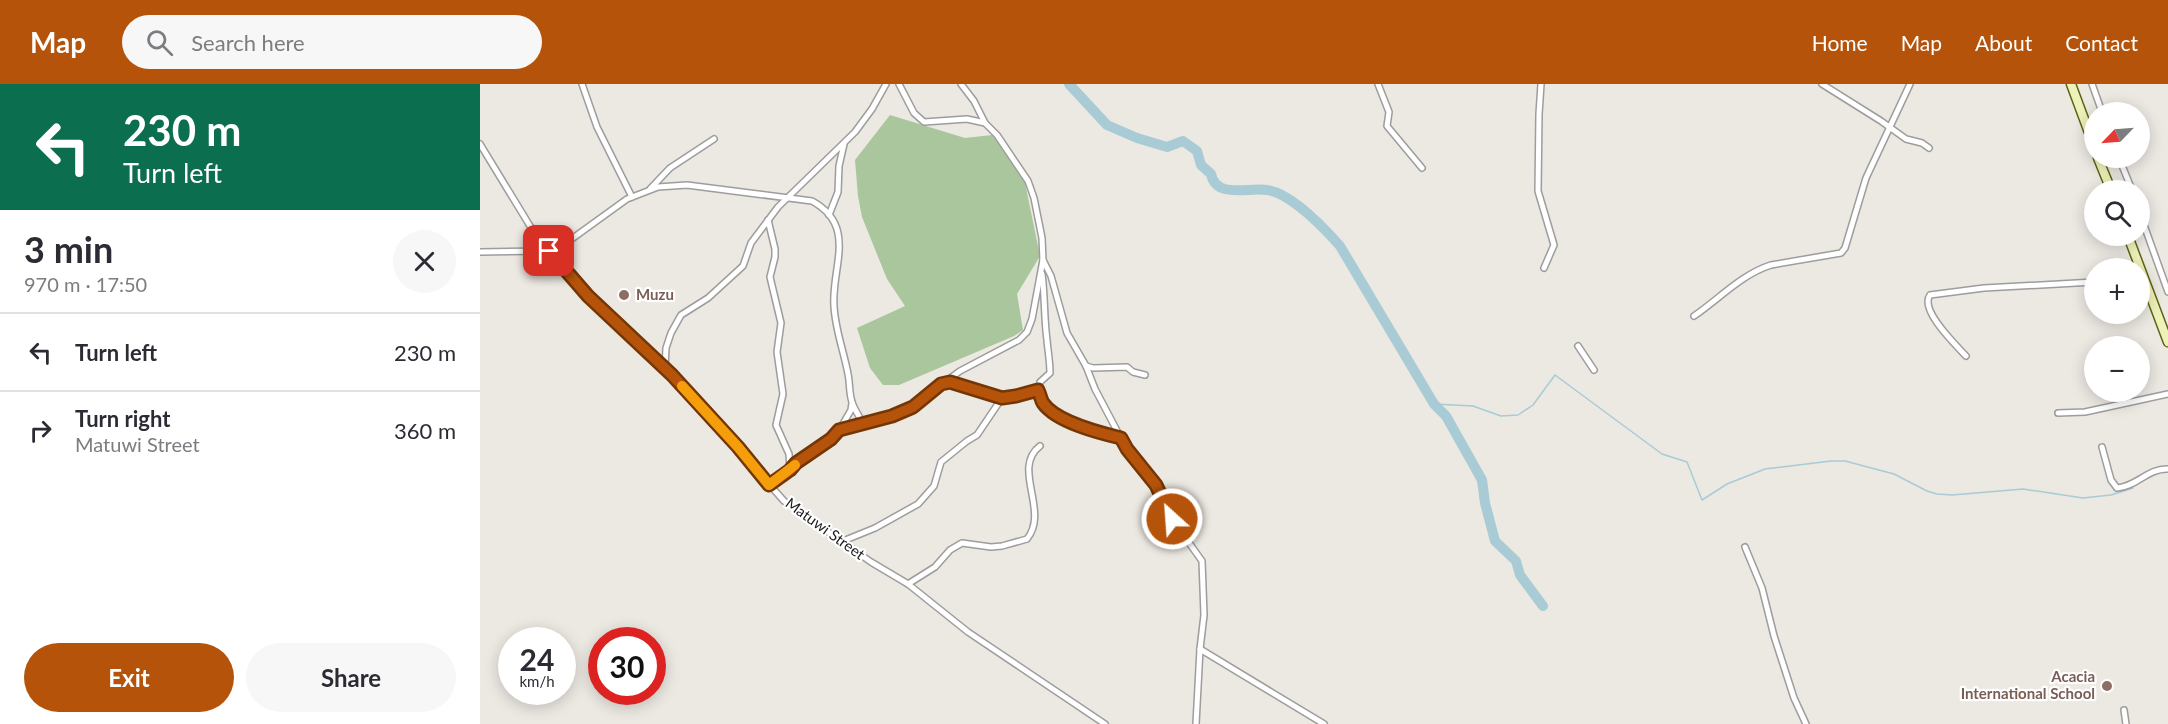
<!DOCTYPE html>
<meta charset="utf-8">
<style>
body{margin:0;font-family:Lato,sans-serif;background:#f7f7f7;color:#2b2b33;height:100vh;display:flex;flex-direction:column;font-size:22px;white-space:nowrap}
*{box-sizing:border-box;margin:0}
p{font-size:20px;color:#7c7c81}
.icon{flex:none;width:33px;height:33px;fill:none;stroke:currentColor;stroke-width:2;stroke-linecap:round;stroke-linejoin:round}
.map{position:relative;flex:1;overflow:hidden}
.panel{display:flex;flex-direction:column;background:#fff;width:480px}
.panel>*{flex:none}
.hud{background:#0b6e4f;color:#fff;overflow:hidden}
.needle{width:39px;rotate:245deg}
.controls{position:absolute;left:1604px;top:18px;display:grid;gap:12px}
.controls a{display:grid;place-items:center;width:66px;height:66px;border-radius:50%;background:#fff;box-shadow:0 3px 15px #0003;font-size:30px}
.speed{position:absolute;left:18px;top:543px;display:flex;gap:12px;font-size:30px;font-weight:700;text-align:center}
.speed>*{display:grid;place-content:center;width:78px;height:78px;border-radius:50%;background:#fff;box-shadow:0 3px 15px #0003;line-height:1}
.speed small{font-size:15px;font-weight:400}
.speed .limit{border:9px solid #d22;background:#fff;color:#111}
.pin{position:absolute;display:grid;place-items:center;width:51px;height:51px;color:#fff;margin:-26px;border-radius:12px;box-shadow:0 3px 9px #0006}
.me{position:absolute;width:66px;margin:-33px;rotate:334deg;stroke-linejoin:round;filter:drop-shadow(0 0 4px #0008)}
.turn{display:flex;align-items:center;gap:21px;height:126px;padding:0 24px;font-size:27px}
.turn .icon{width:78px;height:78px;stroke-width:2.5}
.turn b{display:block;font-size:42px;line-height:51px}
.round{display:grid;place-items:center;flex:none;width:63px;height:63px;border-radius:32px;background:#f7f7f7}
.headline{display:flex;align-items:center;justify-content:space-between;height:102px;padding:0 24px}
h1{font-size:36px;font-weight:700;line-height:45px}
.action{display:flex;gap:12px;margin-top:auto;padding:12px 24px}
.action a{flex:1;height:69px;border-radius:36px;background:#b45309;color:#fff;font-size:24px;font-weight:700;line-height:69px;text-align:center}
.action a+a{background:#f7f7f7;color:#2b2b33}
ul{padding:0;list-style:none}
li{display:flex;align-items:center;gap:18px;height:78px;padding:0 24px;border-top:2px solid #e1e1e2}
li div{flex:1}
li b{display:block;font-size:22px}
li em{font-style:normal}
header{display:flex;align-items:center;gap:36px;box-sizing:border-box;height:84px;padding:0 30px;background:#b45309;color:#fff}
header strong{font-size:28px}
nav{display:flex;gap:33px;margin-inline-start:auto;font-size:21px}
.search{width:420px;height:54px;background:#f7f7f7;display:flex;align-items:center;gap:15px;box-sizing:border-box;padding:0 21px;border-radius:33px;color:#7c7c81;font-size:22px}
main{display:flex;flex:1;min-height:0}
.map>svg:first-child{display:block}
.forest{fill:#a9c69c}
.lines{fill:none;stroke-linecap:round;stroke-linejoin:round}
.stream{stroke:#a8cbd5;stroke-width:1.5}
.river{stroke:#a8cbd5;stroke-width:10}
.minor-casing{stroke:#9d9d9d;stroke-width:8}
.secondary-casing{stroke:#5d6411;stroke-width:11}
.minor{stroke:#fff;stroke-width:5}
.secondary{stroke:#eff1bb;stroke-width:8}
.route-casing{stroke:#753606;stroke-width:15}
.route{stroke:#b45309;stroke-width:10}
.slow{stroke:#f59e0b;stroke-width:10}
.education-dot{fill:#8d6e63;stroke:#fff;stroke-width:2}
.labels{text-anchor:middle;stroke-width:4.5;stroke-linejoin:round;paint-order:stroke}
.education-label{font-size:15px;font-weight:bold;fill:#785e54;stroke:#fff;text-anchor:start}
.street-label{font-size:15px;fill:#1c1c1c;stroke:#fff}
</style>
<header>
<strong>Map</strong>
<div class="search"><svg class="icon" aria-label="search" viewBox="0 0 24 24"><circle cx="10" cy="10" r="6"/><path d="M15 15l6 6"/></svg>Search here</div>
<nav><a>Home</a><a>Map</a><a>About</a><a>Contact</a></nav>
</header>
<main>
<section class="panel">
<div class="hud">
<div class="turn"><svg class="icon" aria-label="left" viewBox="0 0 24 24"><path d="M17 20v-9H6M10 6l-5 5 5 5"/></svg><div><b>230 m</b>Turn left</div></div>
</div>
<div class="headline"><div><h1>3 min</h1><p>970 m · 17:50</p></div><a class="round"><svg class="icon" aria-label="close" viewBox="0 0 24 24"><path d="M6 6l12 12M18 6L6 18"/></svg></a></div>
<ul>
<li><svg class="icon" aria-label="left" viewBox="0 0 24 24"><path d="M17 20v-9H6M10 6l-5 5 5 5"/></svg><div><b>Turn left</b></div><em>230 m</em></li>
<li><svg class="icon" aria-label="right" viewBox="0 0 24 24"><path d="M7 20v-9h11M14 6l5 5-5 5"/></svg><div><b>Turn right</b><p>Matuwi Street</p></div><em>360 m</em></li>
</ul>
<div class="action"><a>Exit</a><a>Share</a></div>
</section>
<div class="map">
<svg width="1688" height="640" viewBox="0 0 1688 640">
<rect width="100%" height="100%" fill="#ece8e2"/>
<!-- forest -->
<path class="forest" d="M410 31 485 54 512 51 539 87 545 99 560 172 537 210 543 246 534 252 419 301H403L390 284 377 244 425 222 407 195 382 133 378 112 375 76Z"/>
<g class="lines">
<!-- stream -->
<path class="stream" d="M954 320 993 322 1021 332 1038 331 1053 321 1075 291 1182 370 1207 378 1222 416 1247 400 1285 385 1351 377H1365L1414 390 1447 407 1457 410 1472 411 1543 405 1603 414 1631 411 1653 404"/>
<!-- river -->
<path class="river" d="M589 0 627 41 657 54 687 63 703 57 717 67 721 81 731 90C736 115 768 103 787 106 811 109 845 145 860 162L954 320 966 332 1002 396 1005 419 1015 457 1036 477 1040 491 1063 522"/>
<defs>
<g id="minor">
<path d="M102 0 117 43 152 113"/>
<path d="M419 0 434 29 444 38 487 35 505 39 517 51 548 97 554 114 562 154 563 176 552 235 547 248 539 256 480 287 465 298"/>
<path d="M481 0 494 17 505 39"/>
<path d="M898 0 909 28 907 42 942 84"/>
<path d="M1061 0 1059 30 1058 107 1074 161 1064 184"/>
<path d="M1342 0 1401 37 1426 55 1442 59 1449 64"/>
<path d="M1612 0 1622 28"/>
<path d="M0 60 50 142 96 198 192 291 304 417 391 478 428 500 488 548 625 640"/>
<path d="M1639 74 1652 106"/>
<path d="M170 105 190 84 234 55"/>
<path d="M1659 127 1688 208"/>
<path d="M349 131 358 108 359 82 364 60"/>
<path d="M288 136 295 165V173L290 193 301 239 297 268 303 310 296 341 309 370 310 385"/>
<path d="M0 168 69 167 93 154 147 115 178 103 207 101 332 117C378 142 351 184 354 222 355 245 364 268 368 290 370 299 369 309 372 318 374 325 379 332 383 339"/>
<path d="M563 176 571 192 587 249 606 282 615 305 644 360 670 393 692 435 722 477 724 531 720 565 716 640"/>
<path d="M562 190C565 212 564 235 567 256 568 268 570 278 570 289L560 298C554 335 614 347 641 354"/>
<path d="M1214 232C1239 215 1262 190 1291 181L1361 169 1365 164 1386 94 1430 0"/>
<path d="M1098 262 1114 286"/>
<path d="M1486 272C1476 261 1439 226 1450 211L1504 204 1614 198"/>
<path d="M606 282 613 284 647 283 653 288 665 291"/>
<path d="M185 285 186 264 191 249 201 231 228 214 263 182 271 159 298 123 375 48 392 25 406 0"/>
<path d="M1578 329 1605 328 1688 310"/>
<path d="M360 345 371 326 372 319"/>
<path d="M1622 363 1631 396 1637 404C1656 403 1668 384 1688 385"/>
<path d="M289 401 351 355 356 347 365 343 399 337 433 323 465 298 488 303 522 314 558 306"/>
<path d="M363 457 395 444 438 420 454 402 461 378 487 357 497 351 522 314"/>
<path d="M1265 463 1282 504 1294 552 1314 614 1326 640"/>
<path d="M428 500 455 483 470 466 482 459 511 463 522 462 547 455C570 427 531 384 560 362"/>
<path d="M720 565 844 640"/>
<path d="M1644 626 1646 640"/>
</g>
<g id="secondary">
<path d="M1591 0 1614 62"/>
<path d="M1618 74 1631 106"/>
<path d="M1648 152 1688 258"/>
</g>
</defs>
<!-- minor casing -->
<use href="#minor" class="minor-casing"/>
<!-- secondary casing -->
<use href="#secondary" class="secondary-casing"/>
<!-- minor -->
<use href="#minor" class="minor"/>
<!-- secondary -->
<use href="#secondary" class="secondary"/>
</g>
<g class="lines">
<defs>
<path id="route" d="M69 167 108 212 192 291 258 363 289 401 310 386 316 379 351 355 359 346 412 332 433 323 461 300 470 298 522 314 536 312 558 306C560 310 561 316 563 319 576 338 620 349 641 354L647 365 676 401 692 435"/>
</defs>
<!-- route casing -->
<use href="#route" class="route-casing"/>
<!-- route -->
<use href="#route" class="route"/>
<!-- slow -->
<path class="slow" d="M202 302 258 363 289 401 315 381"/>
</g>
<!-- markers -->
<g class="education-dot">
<circle cx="144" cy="211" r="6"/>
<circle cx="1627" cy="602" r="6"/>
</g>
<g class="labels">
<!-- education labels -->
<g class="education-label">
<text x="156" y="216">Muzu</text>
<text x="1615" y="598" text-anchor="end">Acacia<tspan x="1615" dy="17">International School</tspan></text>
</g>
<!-- street labels -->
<g class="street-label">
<text transform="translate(345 445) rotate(36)" y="5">Matuwi Street</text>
</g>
</g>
</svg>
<div class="controls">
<a><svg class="needle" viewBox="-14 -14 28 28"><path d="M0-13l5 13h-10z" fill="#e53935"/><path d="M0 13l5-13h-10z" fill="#7c7c81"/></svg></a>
<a><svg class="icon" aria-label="search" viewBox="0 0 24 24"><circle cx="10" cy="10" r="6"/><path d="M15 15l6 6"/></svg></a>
<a>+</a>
<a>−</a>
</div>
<div class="speed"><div>24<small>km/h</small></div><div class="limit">30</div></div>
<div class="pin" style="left:69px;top:167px;background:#d93025"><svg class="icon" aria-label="arrive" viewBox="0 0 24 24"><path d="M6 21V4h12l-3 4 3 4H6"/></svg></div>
<svg class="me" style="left:692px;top:435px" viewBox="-20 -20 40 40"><circle r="17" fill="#b45309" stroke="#fff" stroke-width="3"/><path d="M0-11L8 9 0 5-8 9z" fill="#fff"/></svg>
</div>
</main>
